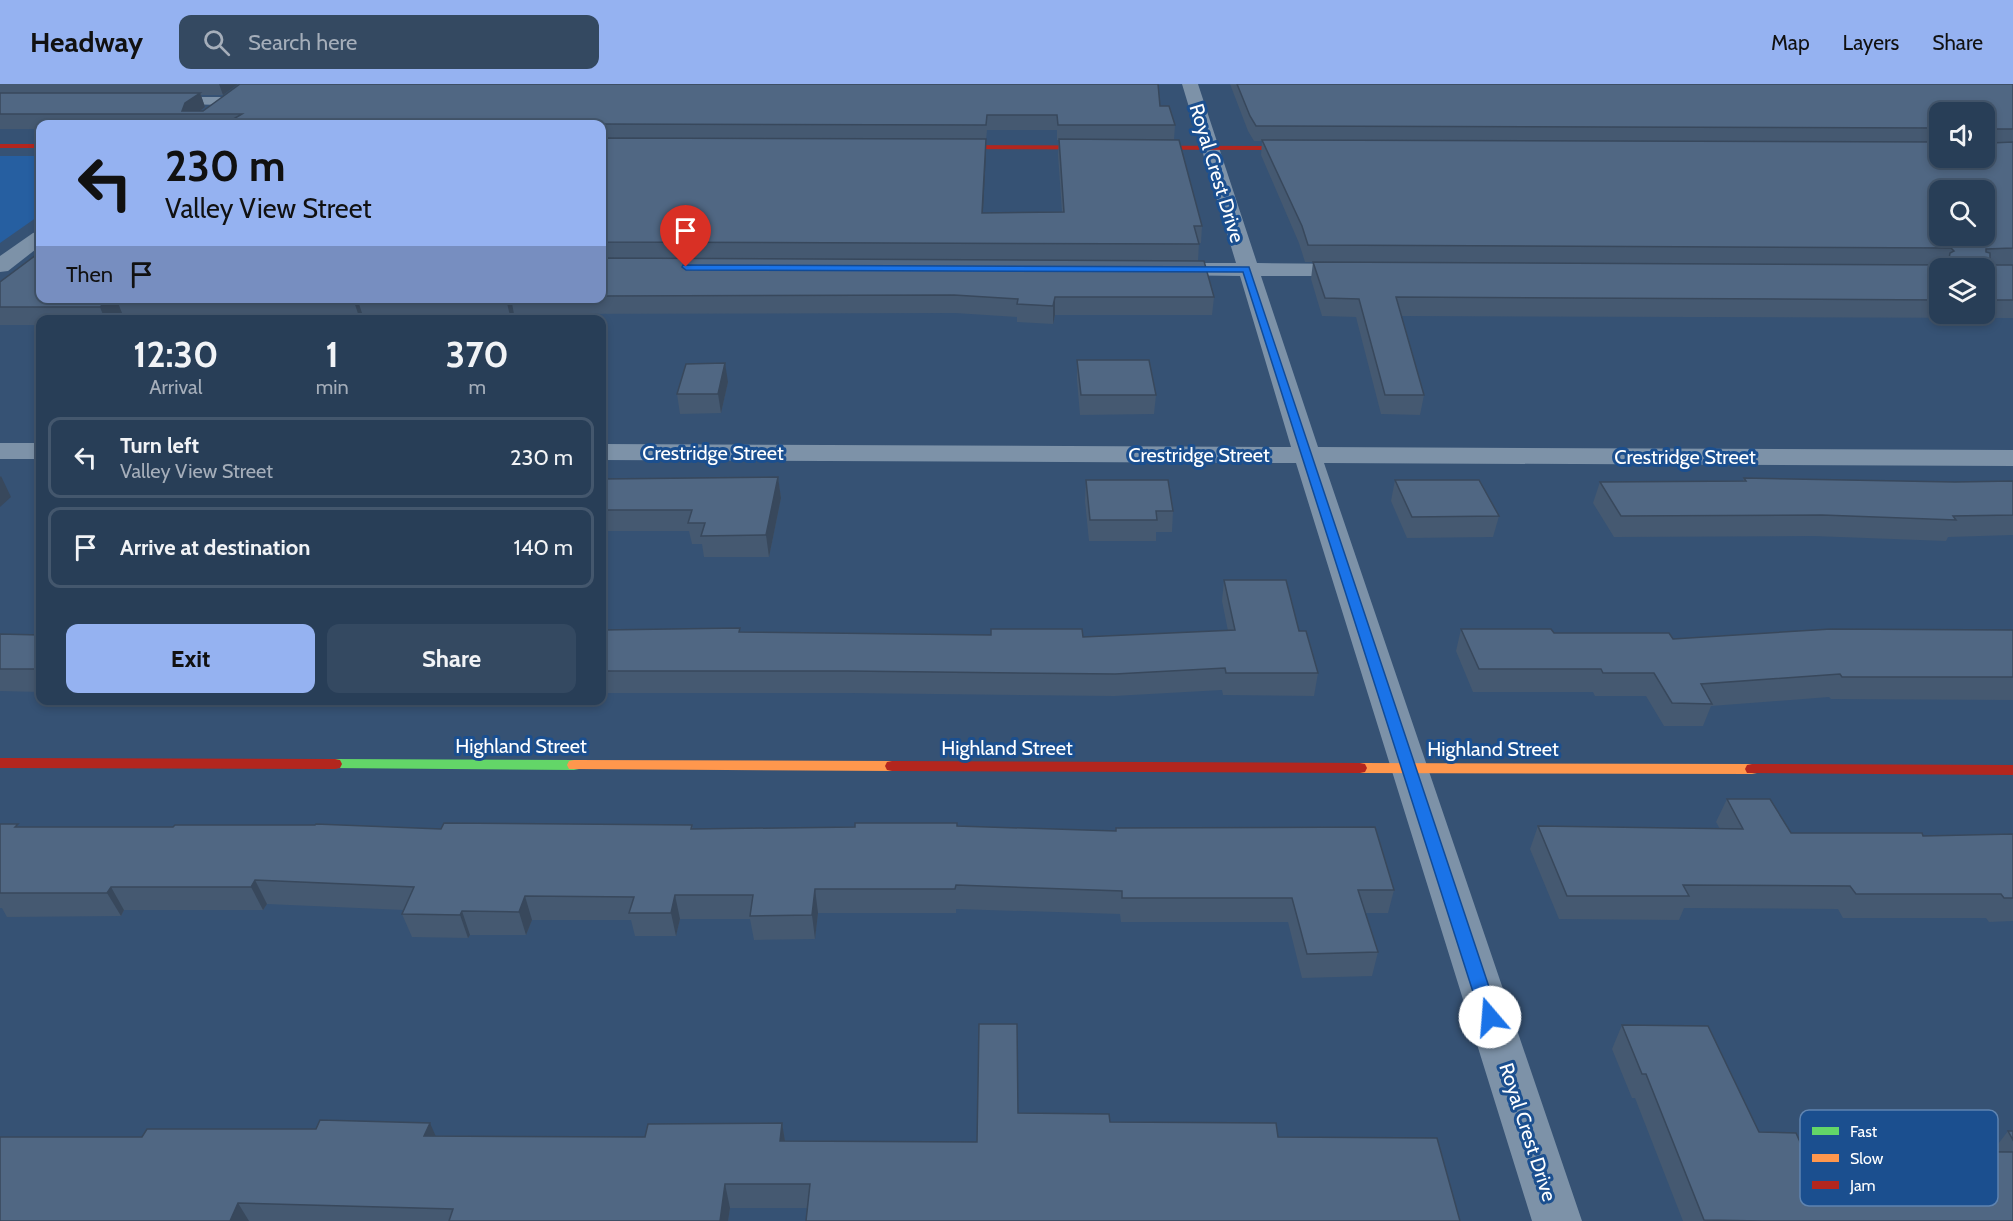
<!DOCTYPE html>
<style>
body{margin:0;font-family:Cabin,sans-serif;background:#344961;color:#f1f3f6;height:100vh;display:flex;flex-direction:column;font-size:22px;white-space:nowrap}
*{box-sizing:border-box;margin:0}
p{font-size:20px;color:#a5aeba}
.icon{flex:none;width:33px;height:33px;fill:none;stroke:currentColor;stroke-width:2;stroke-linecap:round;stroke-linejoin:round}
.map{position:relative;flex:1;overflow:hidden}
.side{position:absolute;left:36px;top:231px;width:570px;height:390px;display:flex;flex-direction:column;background:#283e57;border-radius:12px;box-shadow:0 3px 9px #0003,0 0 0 2px #44576d}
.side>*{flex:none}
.hud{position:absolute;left:36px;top:36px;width:570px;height:183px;border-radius:12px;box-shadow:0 3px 9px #0003,0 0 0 2px #44576d;background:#95b2f1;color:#111;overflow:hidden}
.controls{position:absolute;left:1929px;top:18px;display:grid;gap:12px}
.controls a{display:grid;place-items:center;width:66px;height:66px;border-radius:12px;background:#283e57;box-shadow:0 3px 9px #0003,0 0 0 2px #44576d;font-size:30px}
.pin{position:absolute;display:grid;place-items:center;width:51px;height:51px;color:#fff;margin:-62px -26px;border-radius:50% 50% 50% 0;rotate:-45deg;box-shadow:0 0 6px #0007}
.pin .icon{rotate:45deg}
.me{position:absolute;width:66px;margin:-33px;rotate:342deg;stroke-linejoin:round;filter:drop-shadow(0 0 4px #0008)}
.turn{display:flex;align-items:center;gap:21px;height:126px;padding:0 30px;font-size:27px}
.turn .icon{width:78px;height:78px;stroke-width:2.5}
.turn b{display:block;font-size:42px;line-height:51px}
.then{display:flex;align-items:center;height:57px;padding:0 30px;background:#0003;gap:12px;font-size:22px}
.eta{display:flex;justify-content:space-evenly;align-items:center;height:102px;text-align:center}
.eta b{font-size:36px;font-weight:800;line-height:42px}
.cta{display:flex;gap:12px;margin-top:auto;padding:12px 30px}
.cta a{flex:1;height:69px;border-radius:12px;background:#95b2f1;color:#111;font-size:24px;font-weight:800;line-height:69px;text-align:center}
.cta a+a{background:#344961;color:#f1f3f6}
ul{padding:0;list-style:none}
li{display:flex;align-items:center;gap:18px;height:81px;margin:0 12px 9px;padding:0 18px;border:3px solid #44576d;border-radius:12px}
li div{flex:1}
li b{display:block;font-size:22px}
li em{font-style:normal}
header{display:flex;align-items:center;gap:36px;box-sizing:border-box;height:84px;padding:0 30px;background:#95b2f1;color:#111}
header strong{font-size:28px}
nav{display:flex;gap:33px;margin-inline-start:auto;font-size:21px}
.search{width:420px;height:54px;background:#344961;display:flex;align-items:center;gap:15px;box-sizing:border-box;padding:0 21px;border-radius:12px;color:#a5aeba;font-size:22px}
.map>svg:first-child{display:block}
.green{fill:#265fa1}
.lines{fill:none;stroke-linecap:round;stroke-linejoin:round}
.lane{fill:#7d92a8;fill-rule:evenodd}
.street{fill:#7d92a8;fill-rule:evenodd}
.fast{fill:#63d668;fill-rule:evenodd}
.slow{fill:#ff974d;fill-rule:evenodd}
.jam{fill:#b3261e;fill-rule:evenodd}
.wall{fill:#455971;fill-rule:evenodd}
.shaded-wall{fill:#38485c}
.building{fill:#506783;stroke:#38485c;stroke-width:1.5;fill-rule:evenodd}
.route{fill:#1a73e8;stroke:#114b97;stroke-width:1.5}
.labels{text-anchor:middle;stroke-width:6;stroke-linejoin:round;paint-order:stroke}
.street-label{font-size:20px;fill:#fff;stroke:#1b4f8f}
.key{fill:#1b4f8f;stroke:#5f84b1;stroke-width:1.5}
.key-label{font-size:16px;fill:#fff}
</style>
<header>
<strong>Headway</strong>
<div class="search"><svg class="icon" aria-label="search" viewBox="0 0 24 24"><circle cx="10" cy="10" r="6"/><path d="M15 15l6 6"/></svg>Search here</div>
<nav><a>Map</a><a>Layers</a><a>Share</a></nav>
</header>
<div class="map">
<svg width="2013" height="1137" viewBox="0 0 2013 1137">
<rect width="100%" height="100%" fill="#365274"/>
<!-- green -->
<path class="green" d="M0 72H40V131L0 159Z"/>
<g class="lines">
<!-- lane -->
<path class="lane" d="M171 13H229L235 17 229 21 167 20V14Z"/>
<!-- street -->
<g class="street">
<path d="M1182 0H1198L1257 179 1356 180 1364 181 1367 186 1364 191 1356 192H1261L1318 363 2013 366V382L1324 379 1582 1137H1532L1296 379 602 376V360L1291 363 1240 192 1161 191 1153 190 1150 185 1153 180 1161 179H1236Z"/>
<path d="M40 147V162L8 187 0 188V172L33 149Z"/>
<rect x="0" y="359" width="40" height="16"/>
</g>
<!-- fast -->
<path class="fast" d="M335 675 574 676 579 677 581 681 579 685 574 686 330 684 328 680 330 676Z"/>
<!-- slow -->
<g class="slow">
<path d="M574 676 892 677 897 678 899 682 897 686 892 687 569 685 567 681 569 677Z"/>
<path d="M1360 679 1752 680 1757 681 1759 685 1757 689 1752 690 1360 689 1355 688 1353 684 1355 680Z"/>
</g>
<!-- jam -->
<g class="jam">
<rect x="0" y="60" width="40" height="4"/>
<path d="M942 61 1305 62 1309 64 1305 66 939 65 938 63Z"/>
<path d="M0 674 335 675 340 676 342 680 340 684 335 685 0 684Z"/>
<path d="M892 677 1360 679 1365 680 1367 684 1365 688 1360 689 892 687 887 686 885 682 887 678Z"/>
<path d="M1752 680 2013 681V691L1747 689 1745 685 1747 681Z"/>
</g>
</g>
<!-- wall -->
<g class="wall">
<path d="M0 0H238L223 11H201L205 23 200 27 1160 22 1175 41 1174 56 1202 142 1201 159H1199L1198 177 1214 213 1212 231H1055L1053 240 1017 238V233L955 229 514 230 512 236H474L472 231 362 229 359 233 122 229 115 236H40V241H0V198L40 214H602V40H40V45H0ZM987 46H1057V56H1059L1058 71 1062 128 983 129 986 56Z"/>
<path d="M1230 0H2013V234L1401 232 1424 311 1420 331 1381 330 1356 233 1322 232 1311 195 1313 178H1305L1299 159 1261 71 1262 57H1254L1248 47ZM1940 28 1984 74H1940ZM1940 184H1984V230H1940Z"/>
<path d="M1077 276 1156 311 1154 330 1080 331 1077 296Z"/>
<path d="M728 298 721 329 680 330 677 310Z"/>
<path d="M778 393 781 414 769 473H704L702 460H692L689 447H602V395Z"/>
<path d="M1744 394 1955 398 2013 397V451L1948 453 1946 457 1813 452 1614 453 1593 419 1600 398 1743 397Z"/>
<path d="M1086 396 1173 427 1172 448H1156V457H1089L1085 417Z"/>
<path d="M1395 396 1499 432 1493 453 1407 454 1391 417Z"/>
<path d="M1224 496 1299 547 1318 589 1314 612 1223 611 1222 606 1114 612 851 609H602V546L1083 553 1228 547 1222 517Z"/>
<path d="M1461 545 1673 555 2013 546V616L1831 615 1829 613 1711 622 1703 642H1664L1646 612H1595L1593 608H1473L1456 567Z"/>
<path d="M0 550 40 551V608L0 607Z"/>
<path d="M1727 715 1791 749 1923 752 2013 750V837L1989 838 1986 834H1843L1838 825 1684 824 1679 836 1559 835 1530 765 1538 742 1720 745 1716 738Z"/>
<path d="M0 740 20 743 441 745 692 741 693 745 957 742 1394 806 1388 829H1365L1378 868 1372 892 1302 894 1288 838H1121L1120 830 956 825V829H818L815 855 754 856 750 835H680L676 852H635L631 836H532L526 851H470L468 854 412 853 402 830 404 826 267 820 263 826H124L121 832 7 833 2 824H0Z"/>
<path d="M1622 941 1759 1048 1804 1067 1992 1068 2008 1047H2013V1137H1683L1635 1014H1632L1612 965Z"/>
<path d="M1018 1029 1109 1030 807 1124H730L728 1137H0L142 1053 436 1052 645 1053 782 1039 785 1058H977Z"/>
</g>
<!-- shaded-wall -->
<g class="shaded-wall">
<path d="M219 0H238L223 11Z"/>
<path d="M200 9 205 23 196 30 182 27 185 19Z"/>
<path d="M986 55V70L982 146V129Z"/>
<path d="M1055 213V231L1053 240V222Z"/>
<path d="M110 214H116L122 229 115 236H105L100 223Z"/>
<path d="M353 214H357L362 229 359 233Z"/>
<path d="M509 214H511L514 230 512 236H511L507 219Z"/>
<path d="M725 279 728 298 721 329 718 310Z"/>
<path d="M1 392 11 413 0 423V393Z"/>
<path d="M778 393 781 414 769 473 766 451Z"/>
<path d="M255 796 267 820 263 826 251 803Z"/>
<path d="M111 803 124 826 121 832 107 809Z"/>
<path d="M815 805 818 829 815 855 812 831Z"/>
<path d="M675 811 680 835 676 852 671 829Z"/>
<path d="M525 812 532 836 526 851 519 828Z"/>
<path d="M462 827 470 851 468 854 460 831Z"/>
<path d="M430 1039 440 1062 424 1052Z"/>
<path d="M782 1039 786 1063 780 1057Z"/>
<path d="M725 1100 730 1124 728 1137H720Z"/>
<path d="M238 1119 249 1137H230Z"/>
</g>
<!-- building -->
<g class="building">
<path d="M240 0H1158L1160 22H1169L1175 41H1058L1057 31H987L986 41 599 40H225L242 30H0V9H200L185 19 182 27H203Z"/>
<path d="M1237 0H2013V45H1990L1988 47V57L1991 59 2013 58V164L1986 165V168L1990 169V181H2013V216H1984V184H1940V216L1396 213 1424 311H1385L1359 215 1325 214 1313 178 1948 181 1950 169 1954 167 1951 164 1308 161 1302 142 1262 56 1940 58V74H1984V28H1940V44L1256 42 1250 32ZM1940 106H1984V152H1940Z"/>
<path d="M602 54 986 55 982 129 1064 128 1059 55 1179 56 1202 142H1194L1199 160 602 158Z"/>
<path d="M40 168V214H110L100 223H0V198Z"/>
<path d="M602 174 1204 177 1214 213H1055L1053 222 1017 220 1018 215 954 211 602 212Z"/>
<path d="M473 214H509L507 219 470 220Z"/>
<path d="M1077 276H1149L1156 311H1081Z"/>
<path d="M725 279 718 310H677L686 280Z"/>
<path d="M778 393 766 451 701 452 705 439H688L692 426H602V395Z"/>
<path d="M1744 394 1955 398 2013 397V431L1953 432 1956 436 1822 431 1621 432 1600 398 1746 397Z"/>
<path d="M1086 396H1168L1173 427H1156L1157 436H1090Z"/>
<path d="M1395 396H1479L1499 432 1412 433Z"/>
<path d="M1224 496H1286L1299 547H1306L1318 589H1226L1225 584 1115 590 849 587H602V546L740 544 739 548 991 551V545H1082L1083 553 1235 546Z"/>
<path d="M1461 545H1551L1554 549H1669L1673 555 1831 545 2013 546V593H1842L1840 590 1701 600 1712 620 1672 619 1654 589H1603L1601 585H1479Z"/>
<path d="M0 550 40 551V585H0Z"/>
<path d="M1727 715H1770L1791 749H1922L1923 752 2013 750V814H2004L2001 810H1856L1850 802 1683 801 1689 812H1567L1538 742 1743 745Z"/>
<path d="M444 739 692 741 691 745 855 743V739H957V742L1116 747V744L1375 743 1394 806H1358L1378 868 1307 870 1292 814H1122V807L956 801 955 805H815L812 831 750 832 753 811H675L671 829H629L634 813 525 812 519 828 462 827 460 831 402 830 414 803 255 796 251 803H111L107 809H0V740H18L15 743H173L175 741H315L316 740 441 745Z"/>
<path d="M979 940H1017L1018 1029 1109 1030 1110 1038 1276 1039 1278 1053 1437 1054 1460 1137H806L810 1100H725L720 1137H449L453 1125 238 1119 230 1137H0V1053H142L147 1045H316L320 1036 430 1039 424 1052 645 1053 648 1040 782 1039 780 1057 977 1058Z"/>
<path d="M1622 941 1708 942 1759 1048 1796 1049 1804 1067 2013 1068V1137H1762L1704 1136 1646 990H1642Z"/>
<path d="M2008 1047H2013V1056Z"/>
</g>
<!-- route -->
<path class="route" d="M683 181 1249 183 1499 933 1496 939 1490 941 1483 939 1481 933 1243 188 686 186 682 183Z"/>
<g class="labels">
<!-- street labels -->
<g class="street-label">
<text transform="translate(1217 89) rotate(73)" y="7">Royal Crest Drive</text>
<text x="713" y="376">Crestridge Street</text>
<text x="1199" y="378">Crestridge Street</text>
<text x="1685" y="380">Crestridge Street</text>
<text x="521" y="669">Highland Street</text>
<text x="1007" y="671">Highland Street</text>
<text x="1493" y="672">Highland Street</text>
<text transform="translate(1528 1048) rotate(72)" y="7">Royal Crest Drive</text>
</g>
</g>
<!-- legend -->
<rect x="1800" y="1026" width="198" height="96" rx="9" class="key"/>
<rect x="1812" y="1043" width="27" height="8" fill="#63d668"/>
<rect x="1812" y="1070" width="27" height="8" fill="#ff974d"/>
<rect x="1812" y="1097" width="27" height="8" fill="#b3261e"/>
<g class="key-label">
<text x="1850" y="1053">Fast</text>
<text x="1850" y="1080">Slow</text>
<text x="1850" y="1107">Jam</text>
</g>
</svg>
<div class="controls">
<a><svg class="icon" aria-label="sound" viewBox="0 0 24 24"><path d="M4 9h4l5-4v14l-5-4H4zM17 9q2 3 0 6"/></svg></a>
<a><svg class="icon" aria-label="search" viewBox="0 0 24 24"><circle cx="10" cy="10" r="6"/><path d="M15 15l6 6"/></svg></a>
<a><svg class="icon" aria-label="layers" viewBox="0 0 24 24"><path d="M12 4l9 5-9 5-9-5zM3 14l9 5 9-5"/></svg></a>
</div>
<div class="pin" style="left:686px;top:183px;background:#d93025"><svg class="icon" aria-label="arrive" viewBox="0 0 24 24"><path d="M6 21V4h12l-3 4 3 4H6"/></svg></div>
<svg class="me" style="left:1490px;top:933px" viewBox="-20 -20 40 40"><circle r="19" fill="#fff"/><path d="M0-13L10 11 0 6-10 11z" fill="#1a73e8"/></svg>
<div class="hud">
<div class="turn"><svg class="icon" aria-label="left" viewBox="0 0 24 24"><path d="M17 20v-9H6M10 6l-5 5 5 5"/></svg><div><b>230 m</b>Valley View Street</div></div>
<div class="then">Then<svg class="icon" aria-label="arrive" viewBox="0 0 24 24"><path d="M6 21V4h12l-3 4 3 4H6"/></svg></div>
</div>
<section class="side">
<div class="eta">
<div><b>12:30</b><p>Arrival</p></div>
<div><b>1</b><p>min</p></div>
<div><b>370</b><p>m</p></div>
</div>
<ul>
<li><svg class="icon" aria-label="left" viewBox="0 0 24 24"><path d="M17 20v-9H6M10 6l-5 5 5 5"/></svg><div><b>Turn left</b><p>Valley View Street</p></div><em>230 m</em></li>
<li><svg class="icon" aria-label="arrive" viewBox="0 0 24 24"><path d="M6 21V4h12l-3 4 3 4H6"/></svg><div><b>Arrive at destination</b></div><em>140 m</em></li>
</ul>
<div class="cta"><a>Exit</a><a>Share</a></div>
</section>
</div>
